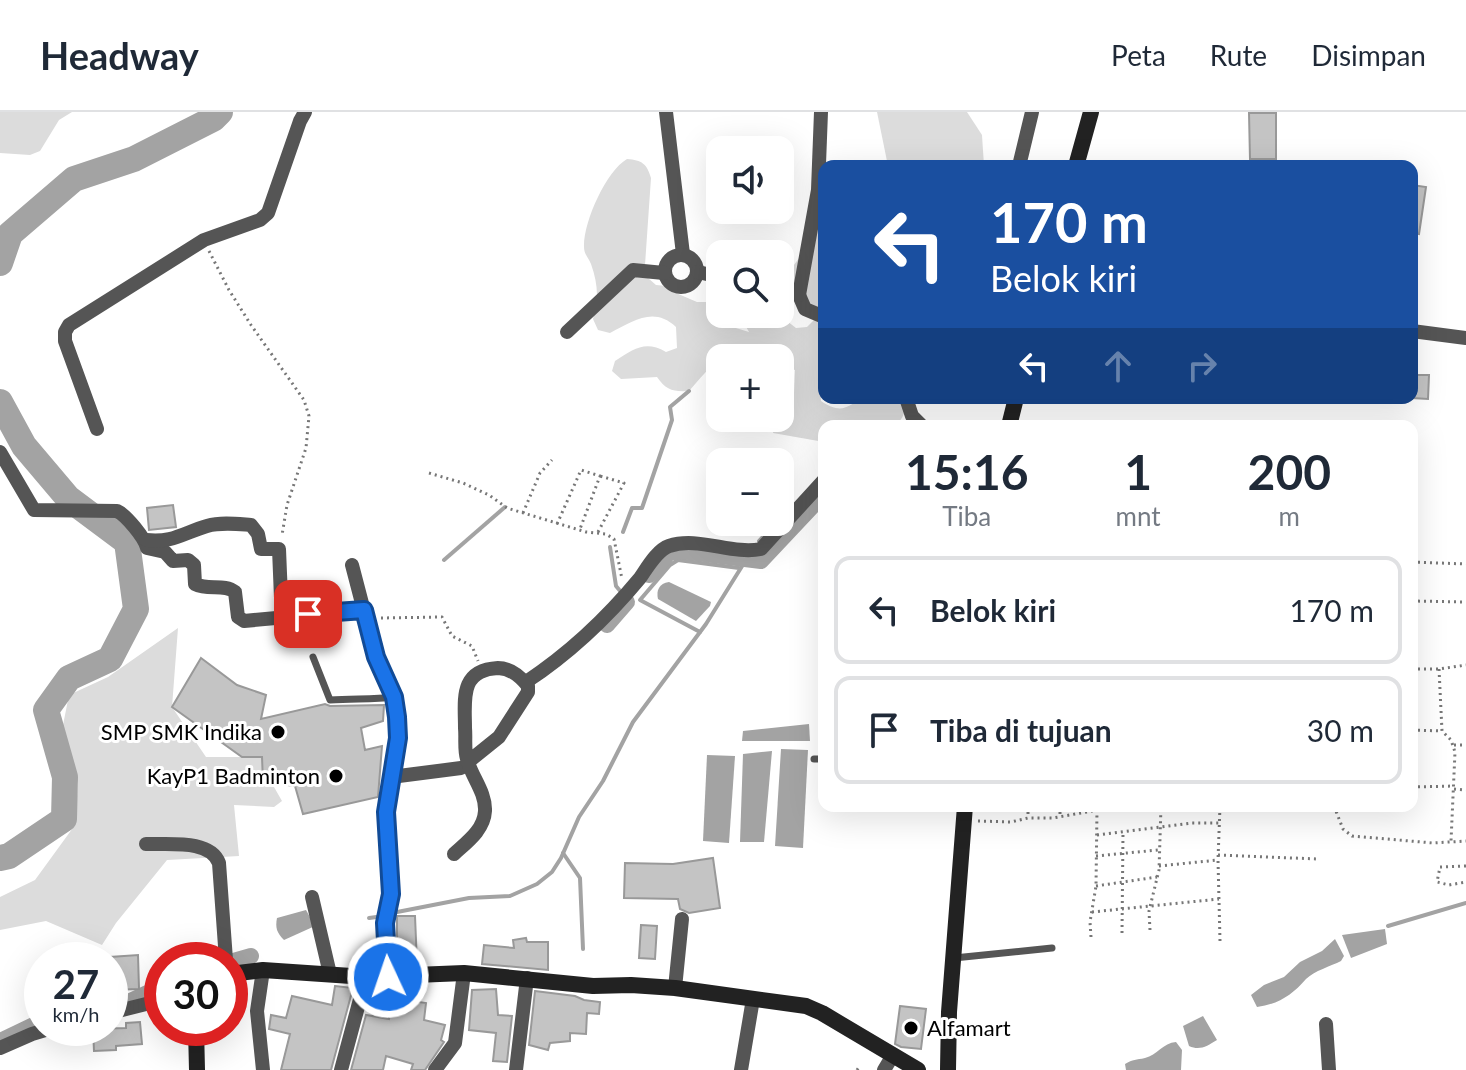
<!DOCTYPE html>
<html lang="id">
<meta charset="utf-8">
<style>
body{margin:0;font-family:Lato,sans-serif;background:#f6f6f7;color:#1f2937;height:100vh;display:flex;flex-direction:column;font-size:30px;white-space:nowrap}
*{box-sizing:border-box;margin:0}
p{font-size:26px;color:#747a83}
.icon{flex:none;width:44px;height:44px;fill:none;stroke:currentColor;stroke-width:2;stroke-linecap:round;stroke-linejoin:round}
.map{position:relative;flex:1;overflow:hidden}
.sheet{position:absolute;left:818px;top:308px;width:600px;height:392px;display:flex;flex-direction:column;background:#fff;border-radius:16px;box-shadow:0 8px 32px #0002}
.sheet>*{flex:none}
.top-card{position:absolute;left:818px;top:48px;width:600px;height:244px;border-radius:16px;box-shadow:0 8px 32px #0002;background:#1a4fa0;color:#fff;overflow:hidden}
.buttons{position:absolute;left:706px;top:24px;display:grid;gap:16px}
.buttons a{display:grid;place-items:center;width:88px;height:88px;border-radius:16px;background:#fff;box-shadow:0 8px 32px #0002;font-size:40px}
.speed{position:absolute;left:24px;top:830px;display:flex;gap:16px;font-size:40px;font-weight:700;text-align:center}
.speed>*{display:grid;place-content:center;width:104px;height:104px;border-radius:50%;background:#fff;box-shadow:0 8px 32px #0002;line-height:1}
.speed small{font-size:20px;font-weight:400}
.speed .limit{border:12px solid #d22;background:#fff;color:#111}
.pin{position:absolute;display:grid;place-items:center;width:68px;height:68px;color:#fff;margin:-34px;border-radius:16px;box-shadow:0 4px 12px #0006}
.me{position:absolute;width:88px;margin:-44px;rotate:357deg;stroke-linejoin:round;filter:drop-shadow(0 0 6px #0008)}
.turn{display:flex;align-items:center;gap:28px;height:168px;padding:0 40px;font-size:36px}
.turn .icon{width:104px;height:104px;stroke-width:2.5}
.turn b{display:block;font-size:56px;line-height:68px}
.lanes{display:flex;align-items:center;height:76px;padding:0 40px;background:#0003;justify-content:center;gap:40px;direction:ltr}
.lanes .off{opacity:.35}
.eta{display:flex;justify-content:space-evenly;align-items:center;height:136px;text-align:center}
.eta b{font-size:48px;font-weight:700;line-height:56px}
ul{padding:0;list-style:none}
li{display:flex;align-items:center;gap:24px;height:108px;margin:0 16px 12px;padding:0 24px;border:4px solid #e0e1e3;border-radius:16px}
li div{flex:1}
li b{display:block;font-size:30px}
li em{font-style:normal}
header{display:flex;align-items:center;gap:48px;box-sizing:border-box;height:112px;padding:0 40px;background:#fff;border-bottom:2px solid #e0e1e3}
header strong{font-size:38px}
nav{display:flex;gap:44px;margin-inline-start:auto;font-size:28px}
.map>svg:first-child{display:block}
.green{fill:#dcdcdc}
.water{fill:#a3a3a3}
.lines{fill:none;stroke-linecap:round;stroke-linejoin:round}
.stream{stroke:#a3a3a3;stroke-width:4}
.canal{stroke:#a3a3a3;stroke-width:16}
.river{stroke:#a3a3a3;stroke-width:26}
.building{fill:#c4c4c4;stroke:#999;stroke-width:2}
.path{stroke:#777;stroke-width:3;stroke-dasharray:2 4;stroke-linecap:butt}
.lane{stroke:#555;stroke-width:7}
.street{stroke:#555;stroke-width:14}
.secondary{stroke:#222;stroke-width:16}
.route-casing{stroke:#114b97;stroke-width:20}
.route{stroke:#1a73e8;stroke-width:14}
.poi-dot{fill:#000;stroke:#fff;stroke-width:3}
.labels{text-anchor:middle;stroke-width:6;stroke-linejoin:round;paint-order:stroke}
.poi-label{font-size:22px;fill:#000;stroke:#fff;text-anchor:end}
</style>
<header>
<strong>Headway</strong>
<nav><a>Peta</a><a>Rute</a><a>Disimpan</a></nav>
</header>
<div class="map">
<svg width="1466" height="958" viewBox="0 0 1466 958">
<rect width="100%" height="100%" fill="#fff"/>
<!-- green -->
<g class="green">
<path d="M0 0H72L59 8 40 39 30 43 0 41Z"/>
<path d="M877 0H967L982 23 984 54H888Z"/>
<path d="M627 47C642 48 647 52 651 66L645 153 648 166 656 173 667 174 676 181 697 190H709L720 185V202H727L726 213 749 220 744 211 745 202H778L796 216 807 215 815 207 780 174V157H791L805 138 824 105V263L820 276 821 289C845 305 847 291 867 286 879 283 894 286 906 286 905 298 905 307 894 314H824V330L773 321 776 306H780V300L794 281 795 258 780 253V246H720C710 254 699 268 689 279 673 280 666 278 657 265L621 267 612 259 615 249C634 237 645 228 666 240L677 236 676 215C654 194 633 209 610 221L598 218 593 207C599 187 598 172 591 152 588 145 584 142 584 135 583 111 606 59 627 47Z"/>
<path d="M178 516 172 595 206 645H262V654L282 689 274 695 234 693 239 744 167 748 116 811 102 833 46 809 0 818V785L35 768 75 713 78 671 62 618 69 583 108 565Z"/>
</g>
<!-- water -->
<g class="water">
<path d="M669 470 711 490 710 494 696 509 658 487C656 479 659 471 669 470Z"/>
<path d="M809 612 810 629H742L743 619Z"/>
<path d="M781 637 808 638 803 736 775 734Z"/>
<path d="M772 639 764 730H740L743 642Z"/>
<path d="M707 643 735 644 729 731 703 729Z"/>
<path d="M306 798 315 814 284 828C277 821 275 816 277 806Z"/>
<path d="M1385 817 1387 832 1351 846 1342 823Z"/>
<path d="M1335 827 1344 844 1341 849C1331 854 1314 859 1306 867 1292 883 1279 892 1257 895L1251 883 1264 873 1284 865 1300 850 1322 839Z"/>
<path d="M1203 904 1217 928C1207 934 1200 939 1189 934L1183 914Z"/>
<path d="M1176 930 1182 938 1181 958H1126L1125 952C1133 947 1136 948 1145 946 1157 943 1163 931 1176 930Z"/>
</g>
<g class="lines">
<!-- stream -->
<g class="stream">
<path d="M623 420 632 396H642L672 308 670 295 689 279"/>
<path d="M759 429 772 415"/>
<path d="M610 435 616 474 621 480"/>
<path d="M444 448 505 395"/>
<path d="M700 520 640 488 670 453 678 448 739 456"/>
<path d="M563 741 580 766 583 837"/>
<path d="M392 801 469 786 510 784 537 772 552 760 561 746 579 705 603 669 633 610 706 512 749 443"/>
<path d="M369 806 384 804"/>
<path d="M1388 814 1466 791"/>
</g>
<!-- canal -->
<g class="canal">
<path d="M649 463 669 441 681 439 761 449 824 382"/>
<path d="M607 513 627 490"/>
<path d="M230 850 251 844"/>
<path d="M112 895 120 894 162 874"/>
<path d="M0 929 42 909"/>
</g>
<!-- river -->
<g class="river">
<path d="M0 151 10 122 74 67 134 47 213 7 220 0"/>
<path d="M0 290 24 334 68 386 127 430 136 497 110 547 69 566 46 598 65 665 64 707 9 744 0 746"/>
</g>
</g>
<!-- building -->
<g class="building">
<path d="M1249 1H1276V47H1250Z"/>
<path d="M1412 73 1426 75 1419 122 1412 121Z"/>
<path d="M1412 263H1429L1428 287 1412 286Z"/>
<path d="M173 393 176 415 149 418 147 396Z"/>
<path d="M201 546 237 573 266 583 261 607 325 592 330 594 384 593 383 609 361 616 365 638 382 634 378 685 303 702 295 674 263 670 262 645H242L172 595Z"/>
<path d="M713 746 720 796 689 801 680 797 678 787 624 786 625 751 673 752Z"/>
<path d="M397 804H415L417 852 397 853Z"/>
<path d="M641 813 657 814 655 847 639 846Z"/>
<path d="M526 826 527 830H548V858L482 852 484 833 514 836 513 828Z"/>
<path d="M138 843 139 877 110 878V845Z"/>
<path d="M335 874 353 876 331 958H281L290 922 269 917 271 903 286 906 292 884 332 893Z"/>
<path d="M496 877 498 903 512 904 507 950 493 949 496 921 469 918 472 878Z"/>
<path d="M535 879 575 884 584 888 600 890 599 902 587 901 586 922 570 921V929L550 931 548 938 529 933Z"/>
<path d="M392 886 426 891 424 908 445 913 441 928 444 930 425 958H411L413 952 386 944 383 958H351L366 903 389 907Z"/>
<path d="M900 894 926 897 921 937 901 935 895 932Z"/>
<path d="M140 910 142 932 116 934V938L94 939 93 917 126 916V911Z"/>
</g>
<g class="lines">
<!-- path -->
<g class="path">
<path d="M209 139 229 178 251 213 304 288 309 304 306 336 287 393 282 423"/>
<path d="M429 361 463 371 489 383 507 396 586 420 606 422 614 427 622 467"/>
<path d="M523 401 540 361 552 348"/>
<path d="M557 412 581 358 600 364 580 417"/>
<path d="M598 420 624 371 600 364"/>
<path d="M1412 450 1466 452"/>
<path d="M1412 489 1466 490"/>
<path d="M381 506 442 505 452 524 472 534 478 549"/>
<path d="M1412 557H1439L1466 553"/>
<path d="M1439 557 1442 619 1451 628 1455 640 1451 729"/>
<path d="M1412 618 1442 619"/>
<path d="M1454 633H1466"/>
<path d="M1412 675 1454 674"/>
<path d="M1454 677 1466 678"/>
<path d="M1028 694V706"/>
<path d="M1060 694V704"/>
<path d="M1334 694 1343 717 1352 724 1433 731 1466 729"/>
<path d="M978 709 1011 710 1028 706H1053L1120 694"/>
<path d="M1097 723 1192 711H1220"/>
<path d="M1218 743 1318 747"/>
<path d="M1096 744 1158 738"/>
<path d="M1159 754 1218 748"/>
<path d="M1466 754 1440 755 1437 770 1449 773 1466 770"/>
<path d="M1096 774 1157 765"/>
<path d="M1092 800 1219 787"/>
<path d="M1150 818 1149 799 1159 758 1161 694"/>
<path d="M1122 821 1123 721"/>
<path d="M1091 825 1090 810 1096 774 1097 697"/>
<path d="M1220 829 1218 748 1220 694"/>
<path d="M857 958 859 955"/>
</g>
<!-- lane -->
<g class="lane">
<path d="M313 545 330 588C352 586 372 588 394 585"/>
<path d="M814 647H824"/>
<path d="M954 846 1052 836"/>
</g>
<!-- street -->
<g class="street">
<path d="M666 0 683 142"/>
<path d="M1019 54 1032 0"/>
<circle cx="681" cy="159" r="16"/>
<path d="M698 160 720 165"/>
<path d="M780 171 799 183 805 197 824 205"/>
<path d="M799 183 818 78 821 0"/>
<path d="M1412 219 1466 226"/>
<path d="M567 220 633 158 664 161"/>
<path d="M906 286 912 304 922 314"/>
<path d="M97 317 65 229V220L69 213 204 128 260 108 268 101 300 9 305 0"/>
<path d="M0 340 34 398 117 399C126 403 145 426 147 436L165 440 173 449 188 448 194 453 195 472C208 479 224 471 235 480L238 505 244 509 364 498"/>
<path d="M146 428C173 431 183 421 207 414 221 410 237 412 251 413L258 422 261 437H279L281 486 285 505"/>
<path d="M352 453 376 545 394 585 397 605 398 626 386 700 391 782 385 811 388 865"/>
<path d="M526 570C570 541 606 507 640 466 647 456 657 438 669 434 698 424 732 443 761 437L824 368"/>
<path d="M391 665 461 656"/>
<path d="M146 732C169 733 210 727 219 751L226 848"/>
<path d="M454 742C467 730 484 718 485 699 486 680 471 664 467 647 464 637 466 626 465 616 465 588 459 558 498 556 511 556 520 564 528 574V580L499 625 468 650"/>
<path d="M312 785 330 862"/>
<path d="M263 858 257 899 263 958"/>
<path d="M675 876 682 807"/>
<path d="M110 901 162 888"/>
<path d="M1326 912 1329 958"/>
<path d="M0 936 32 922 52 916"/>
<path d="M341 958 366 865"/>
<path d="M435 958 455 931 464 861"/>
<path d="M516 958 527 866"/>
<path d="M741 958 753 887"/>
<path d="M884 958 893 943"/>
</g>
<!-- secondary -->
<g class="secondary">
<path d="M1076 54 1091 0"/>
<path d="M1009 314 1016 286"/>
<path d="M230 862 263 858 366 865 464 861 593 874 631 873 675 876 806 894 822 901 918 958"/>
<path d="M196 916 197 958"/>
<path d="M948 958 949 900 965 694"/>
</g>
</g>
<g class="lines">
<defs>
<path id="route" d="M308 502 364 498 376 545 394 585 397 605 398 626 386 700 391 782 385 811 388 865"/>
</defs>
<!-- route casing -->
<use href="#route" class="route-casing"/>
<!-- route -->
<use href="#route" class="route"/>
</g>
<!-- markers -->
<g class="poi-dot">
<circle cx="278" cy="620" r="8"/>
<circle cx="336" cy="664" r="8"/>
<circle cx="911" cy="916" r="8"/>
</g>
<g class="labels">
<!-- poi labels -->
<g class="poi-label">
<text x="262" y="628">SMP SMK Indika</text>
<text x="320" y="672">KayP1 Badminton</text>
<text x="927" y="924" text-anchor="start">Alfamart</text>
</g>
</g>
</svg>
<div class="buttons">
<a><svg class="icon" aria-label="sound" viewBox="0 0 24 24"><path d="M4 9h4l5-4v14l-5-4H4zM17 9q2 3 0 6"/></svg></a>
<a><svg class="icon" aria-label="search" viewBox="0 0 24 24"><circle cx="10" cy="10" r="6"/><path d="M15 15l6 6"/></svg></a>
<a>+</a>
<a>−</a>
</div>
<div class="speed"><div>27<small>km/h</small></div><div class="limit">30</div></div>
<div class="pin" style="left:308px;top:502px;background:#d93025"><svg class="icon" aria-label="arrive" viewBox="0 0 24 24"><path d="M6 21V4h12l-3 4 3 4H6"/></svg></div>
<svg class="me" style="left:388px;top:865px" viewBox="-20 -20 40 40"><circle r="17" fill="#1a73e8" stroke="#fff" stroke-width="3"/><path d="M0-11L8 9 0 5-8 9z" fill="#fff"/></svg>
<div class="top-card">
<div class="turn"><svg class="icon" aria-label="left" viewBox="0 0 24 24"><path d="M17 20v-9H6M10 6l-5 5 5 5"/></svg><div><b>170 m</b>Belok kiri</div></div>
<div class="lanes"><svg class="icon" aria-label="left" viewBox="0 0 24 24"><path d="M17 20v-9H6M10 6l-5 5 5 5"/></svg><svg class="icon off" aria-label="ahead" viewBox="0 0 24 24"><path d="M12 20V5M6 11l6-6 6 6"/></svg><svg class="icon off" aria-label="right" viewBox="0 0 24 24"><path d="M7 20v-9h11M14 6l5 5-5 5"/></svg></div>
</div>
<section class="sheet">
<div class="eta">
<div><b>15:16</b><p>Tiba</p></div>
<div><b>1</b><p>mnt</p></div>
<div><b>200</b><p>m</p></div>
</div>
<ul>
<li><svg class="icon" aria-label="left" viewBox="0 0 24 24"><path d="M17 20v-9H6M10 6l-5 5 5 5"/></svg><div><b>Belok kiri</b></div><em>170 m</em></li>
<li><svg class="icon" aria-label="arrive" viewBox="0 0 24 24"><path d="M6 21V4h12l-3 4 3 4H6"/></svg><div><b>Tiba di tujuan</b></div><em>30 m</em></li>
</ul>
</section>
</div>
